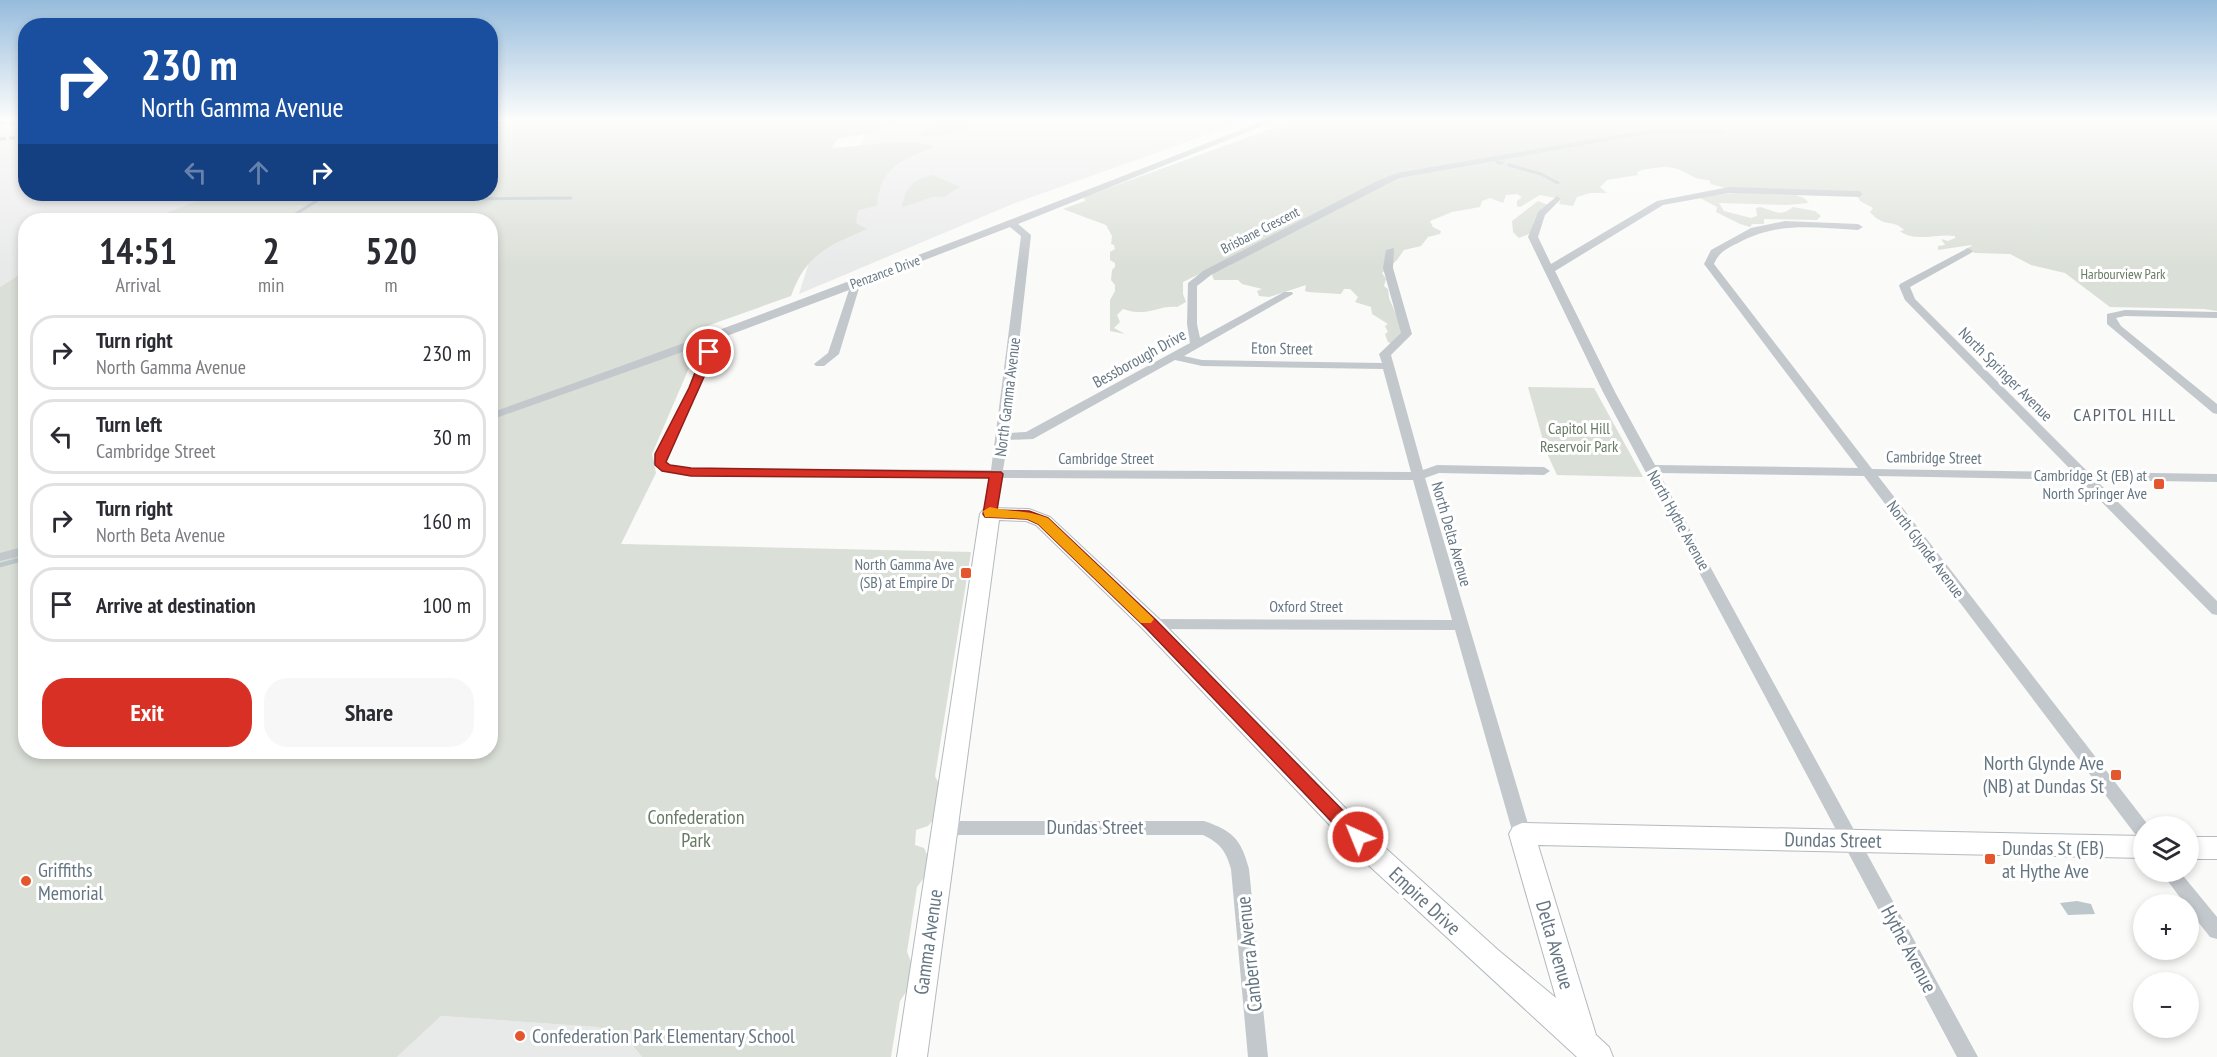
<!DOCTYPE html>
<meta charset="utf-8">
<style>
body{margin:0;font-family:"PT Sans Narrow",sans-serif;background:#f7f7f7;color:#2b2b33;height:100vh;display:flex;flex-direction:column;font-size:22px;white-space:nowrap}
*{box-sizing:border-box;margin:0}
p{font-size:20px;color:#7c7c81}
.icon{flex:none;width:33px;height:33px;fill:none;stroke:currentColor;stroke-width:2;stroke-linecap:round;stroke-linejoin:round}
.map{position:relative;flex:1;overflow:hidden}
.sheet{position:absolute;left:18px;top:213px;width:480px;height:546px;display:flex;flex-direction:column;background:#fff;border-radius:24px;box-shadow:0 3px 9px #0003}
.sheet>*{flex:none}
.hud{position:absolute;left:18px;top:18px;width:480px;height:183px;border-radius:24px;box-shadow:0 3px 9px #0003;background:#1a4fa0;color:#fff;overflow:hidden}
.tools{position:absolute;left:2133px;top:816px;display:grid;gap:12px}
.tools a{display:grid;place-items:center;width:66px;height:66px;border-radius:50%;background:#fff;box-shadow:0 3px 9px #0003;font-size:30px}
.pin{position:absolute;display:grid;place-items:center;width:51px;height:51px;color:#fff;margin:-26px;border:3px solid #fff;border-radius:50%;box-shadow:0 2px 6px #0007}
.me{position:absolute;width:66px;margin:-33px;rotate:316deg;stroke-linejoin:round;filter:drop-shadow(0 0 4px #0008)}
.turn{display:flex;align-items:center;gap:21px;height:126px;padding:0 24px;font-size:27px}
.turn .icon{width:78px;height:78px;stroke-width:2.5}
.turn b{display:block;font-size:42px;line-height:51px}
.lanes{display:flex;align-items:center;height:57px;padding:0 24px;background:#0003;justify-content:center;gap:30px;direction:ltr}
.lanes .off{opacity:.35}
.eta{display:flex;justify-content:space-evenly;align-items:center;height:102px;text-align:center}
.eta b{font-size:36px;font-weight:700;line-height:42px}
.cta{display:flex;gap:12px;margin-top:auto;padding:12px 24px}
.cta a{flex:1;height:69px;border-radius:24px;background:#d93025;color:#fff;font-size:24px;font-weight:700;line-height:69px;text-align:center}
.cta a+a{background:#f7f7f7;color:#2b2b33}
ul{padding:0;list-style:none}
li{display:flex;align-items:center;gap:18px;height:75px;margin:0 12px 9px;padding:0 12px;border:3px solid #e1e1e2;border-radius:24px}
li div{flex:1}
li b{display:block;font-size:22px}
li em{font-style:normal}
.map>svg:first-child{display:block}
.built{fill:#e8e9e9}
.green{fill:#dadfd7}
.water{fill:#bbc7cb}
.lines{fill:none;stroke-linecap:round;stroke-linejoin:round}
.stream-far1{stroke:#bbc7cb;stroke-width:3}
.stream{stroke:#bbc7cb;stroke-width:4.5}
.secondary-casing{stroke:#b3babf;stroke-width:2}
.street{fill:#c3c8cc;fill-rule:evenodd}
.secondary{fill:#fff;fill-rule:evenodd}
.rail{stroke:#a2aab0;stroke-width:3;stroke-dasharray:6 3;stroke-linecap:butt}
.route{fill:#d93025;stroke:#8d1f18;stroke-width:1.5}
.slow{fill:#f59e0b}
.poi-dot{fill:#e4572e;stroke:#fff;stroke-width:2}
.labels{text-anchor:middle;stroke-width:6;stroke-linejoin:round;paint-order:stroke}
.far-street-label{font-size:14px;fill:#657683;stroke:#fff}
.far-park-label{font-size:14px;fill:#687a64;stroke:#fff}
.street-label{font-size:16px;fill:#657683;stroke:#fff}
.park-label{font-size:16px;fill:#687a64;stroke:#fff}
.poi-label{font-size:16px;fill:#657683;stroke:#fff;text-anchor:end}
.neighbourhood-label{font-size:18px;letter-spacing:1.5px;fill:#57646e;stroke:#fff}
.near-poi-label{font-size:20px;fill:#657683;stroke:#fff;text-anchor:start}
.near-park-label{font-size:20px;fill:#687a64;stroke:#fff}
.near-street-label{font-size:20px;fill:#657683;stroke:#fff}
</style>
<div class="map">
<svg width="2217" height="1057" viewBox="0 0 2217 1057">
<rect width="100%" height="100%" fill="#fafaf8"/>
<!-- built -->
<g class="built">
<path d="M873 119H1251L1015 203 799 294 814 246Z"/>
<path d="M0 129 25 132 26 194H313L306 200 155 220H26L25 271 0 287Z"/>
<path d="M441 1016 597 1027 626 1039 642 1057H397Z"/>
</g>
<!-- green -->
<g class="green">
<path d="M539 119H909L885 126 880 131 837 139 832 148C853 147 918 137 934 147 900 161 880 167 877 206L858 210 856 223 867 229C828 246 806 254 791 296L707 326 652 454 656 473 621 544 971 552 935 776 939 784 934 819 928 826 916 830 915 845 924 848 928 857 926 875 917 887 907 952 912 964 908 989 900 1001 891 1057H642L626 1038 597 1027 441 1016 397 1057H0V287L25 271 26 752H490V220H148L202 199 311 197 315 194H490L491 126Z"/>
<path d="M942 119H988C965 132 946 137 920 136L935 122Z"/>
<path d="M1298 119H2217V311L2204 309 2110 307 2065 273 2031 265 2010 254 1975 253 1965 249 1972 246 1971 245 1938 250V246L1945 245 1941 239 1948 241 1955 238V236C1938 233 1915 243 1900 231L1904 230C1892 218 1885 229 1870 212L1873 208 1860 201 1858 197 1862 193 1767 188 1729 189 1711 184 1709 180C1686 180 1684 163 1655 168 1648 169 1643 169 1637 172L1638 175 1607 180 1600 187 1607 193H1590L1577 197 1573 206 1559 204 1561 199 1540 195 1520 207 1517 206V201L1522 197 1517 194 1506 195 1503 203 1490 198 1482 201 1480 207 1452 212 1430 221 1433 227 1441 231 1440 234 1428 237 1421 246 1404 250 1397 260 1382 273 1386 279 1384 286 1388 289 1389 298 1404 333 1392 344 1388 342 1385 334 1388 332 1385 326 1388 324 1372 314 1371 307 1355 302 1358 297 1350 289H1344L1341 294 1308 292 1305 291 1306 285 1269 297 1259 296 1257 291 1262 289 1242 284 1238 280H1214L1212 275 1214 273 1231 265 1224 262 1183 282V294L1186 302 1177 307C1163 305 1152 313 1137 312 1132 312 1128 310 1123 309L1117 315 1120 322 1114 328 1125 334 1110 331V300L1115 291V285L1111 280 1112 270 1115 267V263L1110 260V252L1115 249 1114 245 1111 244 1112 236 1106 225 1063 209 1085 201 1084 197Z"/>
<path d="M933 175 960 187 944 197H933L902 207C905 187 914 179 933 175Z"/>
<path d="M1736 193 1796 195 1804 198 1809 203 1786 205 1719 203 1724 211 1751 218 1757 216 1756 208 1760 207C1774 210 1780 218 1793 207L1815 211 1821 216 1817 220 1764 219V224H1752L1750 227 1740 224 1716 212 1717 207 1700 198 1702 196Z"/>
<path d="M1538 201 1548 205C1536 210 1534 222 1531 233L1519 238 1513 232 1512 221Z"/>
<path d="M1528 387 1594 388 1643 477 1557 475 1546 451Z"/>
</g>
<!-- water -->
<path class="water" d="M2077 901 2091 904 2095 914 2068 915 2060 903Z"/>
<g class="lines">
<!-- stream-far1 -->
<g class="stream-far1">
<path d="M1497 162 1502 163"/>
<path d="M1509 165 1541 174 1558 183"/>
<path d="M447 199 571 198"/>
<path d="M286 220 318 200"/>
</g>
<!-- stream -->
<path class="stream" d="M0 565 26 558"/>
<defs>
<g id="secondary">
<path d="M990 508 1029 509 1050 517 1159 619 1382 845 1498 950 1556 998 1509 834 1513 827 1522 823 2144 836V858L1538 845 1596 1035 1609 1047 1613 1057H1577L1364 861 1143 629 1036 525 1026 521 999 520 927 1057H897L980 514 983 510Z"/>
<rect x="2188" y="837" width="29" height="22"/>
</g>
</defs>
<!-- secondary casing -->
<use href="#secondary" class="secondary-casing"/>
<!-- street -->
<g class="street">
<path d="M1268 119H1280L1018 224 1031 235 1009 433 1026 432 1190 343 1187 324 1188 283 1203 271 1377 181 1397 173 1646 130H1723L1727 132 1723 134H1646L1399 178 1211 275 1197 286V324L1200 338 1284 292H1292L1293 294 1184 356 1202 360 1382 363 1379 354 1401 333 1383 268 1386 250 1394 248 1393 268 1412 334 1391 355 1423 470 1437 465 1544 467 1550 471 1544 475 1439 473 1425 478 1531 834 1528 839 1522 841 1516 839 1513 834 1455 630 1151 629 1146 628 1144 624 1146 620 1151 619 1452 620 1413 480 1002 478 997 514 990 518 983 514 989 477 691 476 663 471 653 463 655 454 688 388 703 352 709 349 715 352 700 388 667 454 666 462 671 465 691 468 991 470 1021 236 1010 227 860 285 839 354 824 366H816L814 364 828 353 849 290 708 343 490 420V413C752 320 1010 221 1268 119ZM1175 360 1202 366 1383 369 1411 472 1003 470 1008 440 1033 439Z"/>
<path d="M1729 187 1859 191 1863 194 1859 197 1729 193 1663 205 1555 271 1615 392 1655 465 1858 468 1704 264 1711 250 1751 228 1785 221 1858 224 1863 227 1858 230C1814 228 1778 221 1738 243 1726 249 1719 252 1714 264L1872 469 2073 472 1905 300 1899 286 1900 284 1968 248 1973 251 1971 253 1910 287 1915 299 2088 472 2217 474V482L2096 480 2217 601V615L2212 614 2080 480 1878 476 2149 826H2144V840L2138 838 1864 476 1659 473 1978 1057H1957L1603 392 1528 237 1538 212 1557 196 1561 199 1545 215 1538 237 1551 264 1657 201Z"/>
<path d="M2125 310 2217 312V318L2125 316 2116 318 2121 326 2217 404V414L2213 413 2107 324V314Z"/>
<path d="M26 546V555L0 561V553Z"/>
<path d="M944 821H1204C1233 831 1241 839 1249 869L1268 1057H1248L1231 869C1226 851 1220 843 1203 835H944L938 833 935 828 938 823Z"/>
<path d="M2161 872H2180L2217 917V939L2210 937 2188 909V904H2185Z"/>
</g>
<!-- secondary -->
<use href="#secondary" class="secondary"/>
<!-- rail -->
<g class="rail">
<path d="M0 122 26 126"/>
<path d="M490 124 536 119"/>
<path d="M0 139 26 137"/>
</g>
</g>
<!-- sky -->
<linearGradient id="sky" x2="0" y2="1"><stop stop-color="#96bcdc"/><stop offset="0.45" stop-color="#fdfdfc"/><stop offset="1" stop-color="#fdfdfc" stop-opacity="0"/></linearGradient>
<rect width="2217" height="267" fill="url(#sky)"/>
<!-- route -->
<path class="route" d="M709 349 715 352 666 462 670 465 691 468 1001 472 1003 474 997 510 1029 511 1048 518 1156 620 1364 832 1367 837 1364 843 1358 845 1352 843 1146 628 1038 524 1027 519 985 517 983 514 989 478 691 476 662 471 655 465V454L689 388 703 352Z"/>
<!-- slow -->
<path class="slow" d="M990 507C1009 512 1028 510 1048 518L1151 616 1154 619 1151 623H1141L1038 524 1027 519 985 517 983 511Z"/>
<!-- markers -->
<g class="poi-dot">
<rect x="2153" y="478" width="12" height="12" rx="3"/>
<rect x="960" y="567" width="12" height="12" rx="3"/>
<rect x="2110" y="769" width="12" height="12" rx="3"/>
<rect x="1984" y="853" width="12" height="12" rx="3"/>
<circle cx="26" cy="881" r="6"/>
<circle cx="520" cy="1036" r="6"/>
</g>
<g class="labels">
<!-- far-street labels -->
<g class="far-street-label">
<text transform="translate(1260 230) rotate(-27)" y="5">Brisbane Crescent</text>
<text transform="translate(885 272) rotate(-20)" y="5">Penzance Drive</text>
</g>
<!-- far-park labels -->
<g class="far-park-label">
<text x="2123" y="279">Harbourview Park</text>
</g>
<!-- street labels -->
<g class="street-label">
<text transform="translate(1282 348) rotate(1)" y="6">Eton Street</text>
<text transform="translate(1139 358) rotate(-29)" y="6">Bessborough Drive</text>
<text transform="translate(2006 374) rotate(45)" y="6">North Springer Avenue</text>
<text transform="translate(1007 397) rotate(-83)" y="6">North Gamma Avenue</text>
<text transform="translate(1934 457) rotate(1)" y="6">Cambridge Street</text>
<text x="1106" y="464">Cambridge Street</text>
<text transform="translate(1679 520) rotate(61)" y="6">North Hythe Avenue</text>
<text transform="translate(1452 534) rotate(74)" y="6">North Delta Avenue</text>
<text transform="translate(1926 549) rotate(53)" y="6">North Glynde Avenue</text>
<text x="1306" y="612">Oxford Street</text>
</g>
<!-- park labels -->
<g class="park-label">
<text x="1579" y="434">Capitol Hill<tspan x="1579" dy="18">Reservoir Park</tspan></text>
</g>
<!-- poi labels -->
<g class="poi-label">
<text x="2147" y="481">Cambridge St (EB) at<tspan x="2147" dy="18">North Springer Ave</tspan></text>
<text x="954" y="570">North Gamma Ave<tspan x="954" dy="18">(SB) at Empire Dr</tspan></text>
</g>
<!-- neighbourhood labels -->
<g class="neighbourhood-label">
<text x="2125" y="421">CAPITOL HILL</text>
</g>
<!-- near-poi labels -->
<g class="near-poi-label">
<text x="2104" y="770" text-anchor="end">North Glynde Ave<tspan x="2104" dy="23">(NB) at Dundas St</tspan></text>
<text x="2002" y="855">Dundas St (EB)<tspan x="2002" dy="23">at Hythe Ave</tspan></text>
<text x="38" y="877">Griffiths<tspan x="38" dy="23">Memorial</tspan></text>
<text x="532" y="1043">Confederation Park Elementary School</text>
</g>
<!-- near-park labels -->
<g class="near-park-label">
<text x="696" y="824">Confederation<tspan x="696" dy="23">Park</tspan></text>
</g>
<!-- near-street labels -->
<g class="near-street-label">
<text x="1095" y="834">Dundas Street</text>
<text transform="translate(1833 840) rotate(1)" y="7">Dundas Street</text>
<text transform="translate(1425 901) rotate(43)" y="7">Empire Drive</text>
<text transform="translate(928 942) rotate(-82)" y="7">Gamma Avenue</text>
<text transform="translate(1555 945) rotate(74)" y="7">Delta Avenue</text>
<text transform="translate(1909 949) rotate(62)" y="7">Hythe Avenue</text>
<text transform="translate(1249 954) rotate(-96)" y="7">Canberra Avenue</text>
</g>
</g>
</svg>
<div class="tools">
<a><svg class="icon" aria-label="layers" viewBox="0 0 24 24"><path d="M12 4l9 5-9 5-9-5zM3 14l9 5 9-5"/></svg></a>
<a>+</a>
<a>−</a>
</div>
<div class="pin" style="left:709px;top:352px;background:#d93025"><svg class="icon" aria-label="arrive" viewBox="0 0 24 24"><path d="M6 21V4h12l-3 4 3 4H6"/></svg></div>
<svg class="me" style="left:1358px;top:837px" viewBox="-20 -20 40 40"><circle r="17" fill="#d93025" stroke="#fff" stroke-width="3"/><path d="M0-11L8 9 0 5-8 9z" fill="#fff"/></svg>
<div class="hud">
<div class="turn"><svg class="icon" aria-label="right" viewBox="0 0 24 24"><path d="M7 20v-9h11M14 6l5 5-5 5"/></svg><div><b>230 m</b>North Gamma Avenue</div></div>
<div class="lanes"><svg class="icon off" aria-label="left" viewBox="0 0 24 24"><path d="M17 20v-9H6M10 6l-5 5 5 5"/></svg><svg class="icon off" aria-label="ahead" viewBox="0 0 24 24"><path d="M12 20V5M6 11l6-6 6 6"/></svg><svg class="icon" aria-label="right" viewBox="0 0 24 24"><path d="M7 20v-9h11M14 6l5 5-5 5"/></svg></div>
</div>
<section class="sheet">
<div class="eta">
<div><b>14:51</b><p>Arrival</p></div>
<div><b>2</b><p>min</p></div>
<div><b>520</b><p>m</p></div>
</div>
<ul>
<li><svg class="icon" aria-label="right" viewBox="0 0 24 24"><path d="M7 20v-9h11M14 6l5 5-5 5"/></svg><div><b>Turn right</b><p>North Gamma Avenue</p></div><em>230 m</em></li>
<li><svg class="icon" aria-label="left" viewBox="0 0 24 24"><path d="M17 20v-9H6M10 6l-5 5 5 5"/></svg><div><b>Turn left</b><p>Cambridge Street</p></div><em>30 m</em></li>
<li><svg class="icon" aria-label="right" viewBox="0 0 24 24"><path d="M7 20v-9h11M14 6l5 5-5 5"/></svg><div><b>Turn right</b><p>North Beta Avenue</p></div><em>160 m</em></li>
<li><svg class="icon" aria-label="arrive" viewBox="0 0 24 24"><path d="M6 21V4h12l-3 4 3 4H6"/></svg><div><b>Arrive at destination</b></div><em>100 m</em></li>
</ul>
<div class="cta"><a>Exit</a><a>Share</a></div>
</section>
</div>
